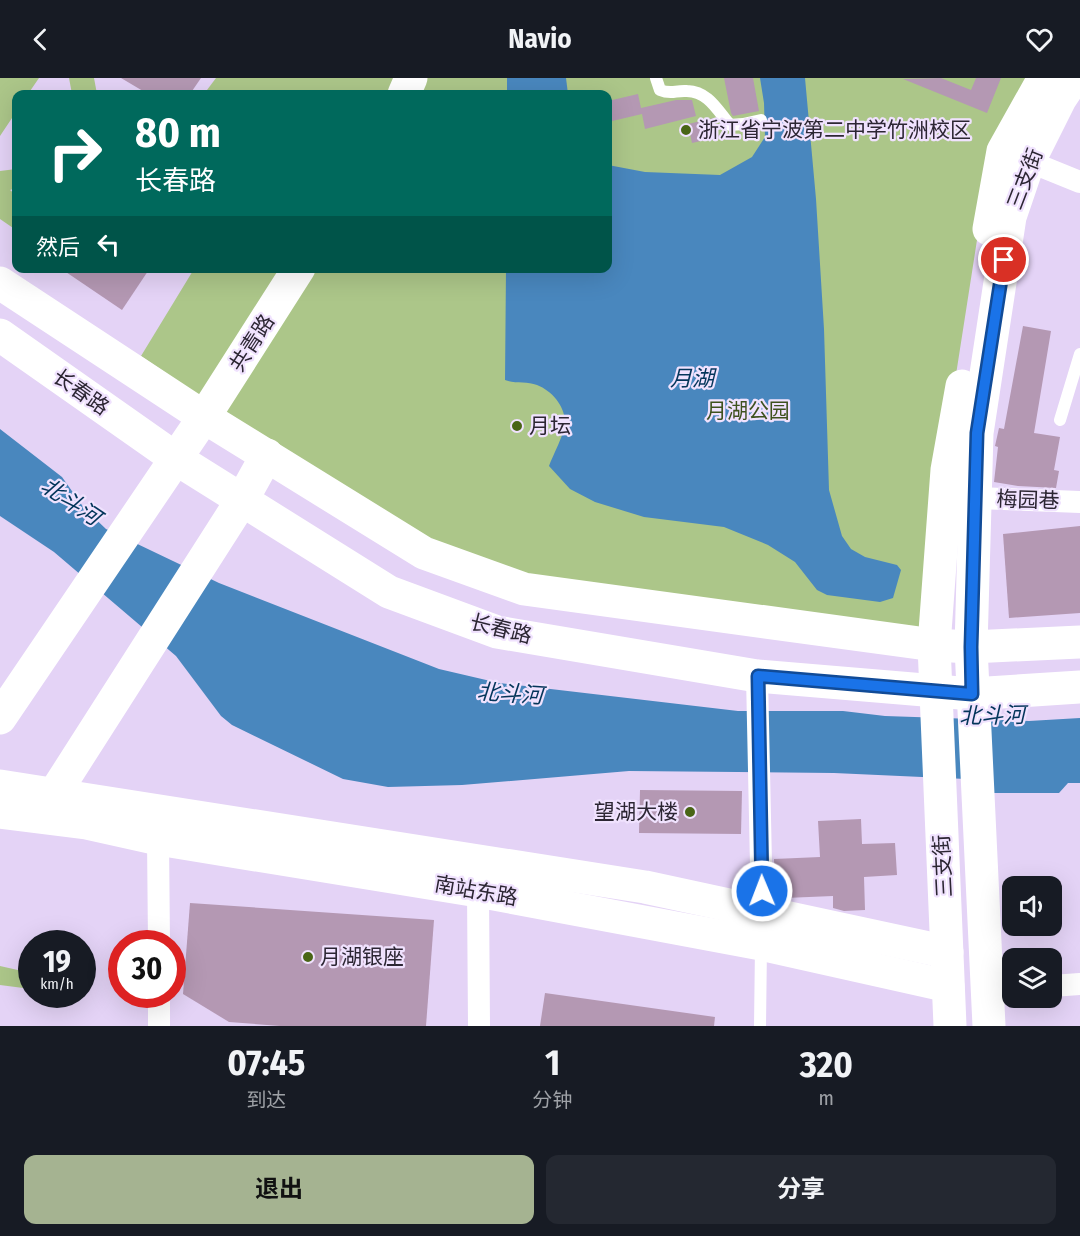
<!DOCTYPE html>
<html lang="zh">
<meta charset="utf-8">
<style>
body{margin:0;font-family:"Fira Sans Condensed","Noto Sans SC",sans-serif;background:#242831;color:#f1f3f6;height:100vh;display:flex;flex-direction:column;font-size:22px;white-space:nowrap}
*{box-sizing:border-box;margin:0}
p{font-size:20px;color:#9ea1a6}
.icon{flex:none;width:33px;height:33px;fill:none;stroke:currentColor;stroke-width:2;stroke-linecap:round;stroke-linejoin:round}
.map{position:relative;height:948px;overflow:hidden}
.sheet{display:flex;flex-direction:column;background:#171b24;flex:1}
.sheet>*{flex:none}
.guide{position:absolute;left:12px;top:12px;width:600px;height:183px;border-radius:12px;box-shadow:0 6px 24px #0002;background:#00695c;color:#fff;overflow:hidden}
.controls{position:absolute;left:1002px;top:798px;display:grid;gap:12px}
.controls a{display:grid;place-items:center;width:60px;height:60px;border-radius:12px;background:#171b24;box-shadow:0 6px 24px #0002;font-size:30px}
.speed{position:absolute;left:18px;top:852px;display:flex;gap:12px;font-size:30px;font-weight:700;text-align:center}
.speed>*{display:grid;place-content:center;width:78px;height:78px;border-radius:50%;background:#171b24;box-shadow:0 6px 24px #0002;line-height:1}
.speed small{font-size:15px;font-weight:400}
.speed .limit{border:9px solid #d22;background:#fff;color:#111}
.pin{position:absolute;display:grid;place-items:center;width:51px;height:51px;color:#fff;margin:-26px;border:3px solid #fff;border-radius:50%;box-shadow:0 2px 6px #0007}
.me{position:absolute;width:66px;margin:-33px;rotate:359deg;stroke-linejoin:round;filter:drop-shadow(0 0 4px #0008)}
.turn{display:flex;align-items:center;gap:21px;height:126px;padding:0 24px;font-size:27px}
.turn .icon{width:78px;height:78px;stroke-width:2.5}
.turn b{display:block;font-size:42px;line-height:51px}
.then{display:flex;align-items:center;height:57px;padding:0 24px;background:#0003;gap:12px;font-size:22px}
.eta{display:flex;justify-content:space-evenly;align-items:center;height:102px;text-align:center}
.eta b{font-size:36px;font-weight:700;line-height:42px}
.button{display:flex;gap:12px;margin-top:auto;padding:12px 24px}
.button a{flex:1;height:69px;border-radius:12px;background:#a5b391;color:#111;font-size:24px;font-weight:700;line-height:69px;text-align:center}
.button a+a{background:#242831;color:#f1f3f6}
header{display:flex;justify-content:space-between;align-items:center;height:78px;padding:0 24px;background:#171b24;font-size:27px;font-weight:700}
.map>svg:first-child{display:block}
.green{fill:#acc689}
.water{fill:#4987be}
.building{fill:#b498b3}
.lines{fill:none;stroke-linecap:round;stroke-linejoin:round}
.lane{stroke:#fff;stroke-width:12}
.street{stroke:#fff;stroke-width:22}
.secondary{stroke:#fff;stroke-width:33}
.route-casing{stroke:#114b97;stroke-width:15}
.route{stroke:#1a73e8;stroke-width:10}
.poi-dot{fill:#496516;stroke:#f0e2fe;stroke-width:2}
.labels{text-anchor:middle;stroke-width:4.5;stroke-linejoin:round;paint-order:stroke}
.poi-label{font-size:21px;fill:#2c2633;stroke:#f0e2fe;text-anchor:start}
.street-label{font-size:21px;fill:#2c2633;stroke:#f0e2fe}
.park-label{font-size:21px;fill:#3e521e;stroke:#f0e2fe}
.water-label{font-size:22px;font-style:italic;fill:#03355a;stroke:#f0e2fe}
</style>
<header><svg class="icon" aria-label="back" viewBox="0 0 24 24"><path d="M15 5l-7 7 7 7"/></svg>Navio<svg class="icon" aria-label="heart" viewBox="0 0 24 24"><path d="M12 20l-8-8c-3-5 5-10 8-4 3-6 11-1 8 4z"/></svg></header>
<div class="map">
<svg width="1080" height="948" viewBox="0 0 1080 948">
<rect width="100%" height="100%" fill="#e4d3f6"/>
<!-- green -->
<g class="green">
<path d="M0 0H39L28 16H16V34L0 58Z"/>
<path d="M69 0H94L97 16H72Z"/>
<path d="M216 0H1031L992 66 950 335 923 559 515 494 426 462 322 401 141 278 194 191 608 190V16H204Z"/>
<path d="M16 91V110L10 112 16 117V152L0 141V93Z"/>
<path d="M0 888 31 895V911L0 907Z"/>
</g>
<!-- water -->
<g class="water">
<path d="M507 0H566L568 16H507Z"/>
<path d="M760 0H805L816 121 824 251 829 412 842 458 851 471 865 479 897 487 901 492 893 520 880 524 827 517 817 512 795 484 768 467 724 449 644 439 595 424 570 411 549 388C553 377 566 353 565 343 564 327 552 313 537 307 527 303 515 306 505 302L506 191 608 190V87L645 94 720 97 752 79 765 59 764 25Z"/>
<path d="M0 351 62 399 84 430 106 451 219 505 439 591 499 605 738 633H843L885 638 1029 643 1080 640V705H1068L1059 715H988V702L834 695 629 693 462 707 388 709 343 701 232 647 221 638 176 578 54 474 0 438Z"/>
</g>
<!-- building -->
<g class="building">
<path d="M121 0H201L190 16H148Z"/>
<path d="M724 0H753L759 33 733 38 731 35Z"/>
<path d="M941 0 971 12 976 0H1001L987 35 903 1Z"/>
<path d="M638 16 641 30 676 22H692L696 38 645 51 642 36 608 44V23Z"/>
<path d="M714 40 719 59 692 65 688 46Z"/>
<path d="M60 190H150L122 232Z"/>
<path d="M1023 248 1051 253 1034 355 1060 359 1054 392 1059 393 1056 410 1018 408 994 404 998 369 995 368 999 350 1004 351Z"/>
<path d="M1080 448V535L1009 540 1003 456Z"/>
<path d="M640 712 742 713 741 756 639 755Z"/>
<path d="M861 741 862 766 895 765 897 797 864 799 865 832 844 833 833 830V818L785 820 775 818 774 781 820 779 818 743Z"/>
<path d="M190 825 434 842 426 948H280L229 944 183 916Z"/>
<path d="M545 915 715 939 714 948H540Z"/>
</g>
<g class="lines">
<!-- lane -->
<g class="lane">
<path d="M656 0 660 12C672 17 675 12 687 13 709 14 717 32 730 47L743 46 761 42"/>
<path d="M1060 342 1080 276"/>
<path d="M760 948 761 868"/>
</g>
<!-- street -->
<g class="street">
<path d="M1018 79 1080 104"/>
<path d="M976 420 1080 424"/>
<path d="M757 598 762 834"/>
<path d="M158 761 159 866"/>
<path d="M478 813 479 948"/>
<path d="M1052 908 1080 906"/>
<path d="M988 913 1012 911"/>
<path d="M159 916V948"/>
</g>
<!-- secondary -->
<g class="secondary">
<path d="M404 16 411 0"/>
<path d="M989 151 1003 73 1044 0"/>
<path d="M0 205 204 339 424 475 524 511 934 567 971 569 1080 564"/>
<path d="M0 257 175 380 389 514 497 554 757 598 972 616 1080 609"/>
<path d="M0 640 204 339 299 190"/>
<path d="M0 708 645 809 947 874"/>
<path d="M0 734 86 745 158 761 478 813 761 866 948 908"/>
<path d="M42 735 242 422 267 377"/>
<path d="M950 948 934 567 947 392 962 308"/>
<path d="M989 948 971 569 977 355 1010 139 1029 83 1060 21 1074 0"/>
</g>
</g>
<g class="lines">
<defs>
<path id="route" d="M762 813 758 598 972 616 971 569 977 355 1004 182"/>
</defs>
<!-- route casing -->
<use href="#route" class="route-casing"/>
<!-- route -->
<use href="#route" class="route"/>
</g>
<!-- markers -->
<g class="poi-dot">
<circle cx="686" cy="52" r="6"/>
<circle cx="517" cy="348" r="6"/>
<circle cx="690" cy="734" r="6"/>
<circle cx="308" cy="879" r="6"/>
</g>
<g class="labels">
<!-- poi labels -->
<g class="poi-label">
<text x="698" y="59">浙江省宁波第二中学竹洲校区</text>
<text x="529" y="355">月坛</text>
<text x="678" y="741" text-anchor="end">望湖大楼</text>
<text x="320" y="886">月湖银座</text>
</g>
<!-- street labels -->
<g class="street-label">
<text transform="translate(1025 101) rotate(-69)" y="7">三支街</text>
<text transform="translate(252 265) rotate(-57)" y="7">共青路</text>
<text transform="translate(81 314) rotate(35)" y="7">长春路</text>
<text transform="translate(1028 422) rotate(2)" y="7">梅园巷</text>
<text transform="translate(501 551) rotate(14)" y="7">长春路</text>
<text transform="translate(943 788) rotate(-93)" y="7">三支街</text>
<text transform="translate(476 813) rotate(10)" y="7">南站东路</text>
</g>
<!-- park labels -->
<g class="park-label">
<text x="748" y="340">月湖公园</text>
</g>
<!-- water labels -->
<g class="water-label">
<text x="692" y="308">月湖</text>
<text transform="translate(71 423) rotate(34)" y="8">北斗河</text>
<text transform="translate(510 615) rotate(4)" y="8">北斗河</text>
<text transform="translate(992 637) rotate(-1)" y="8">北斗河</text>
</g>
</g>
</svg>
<div class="controls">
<a><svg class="icon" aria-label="sound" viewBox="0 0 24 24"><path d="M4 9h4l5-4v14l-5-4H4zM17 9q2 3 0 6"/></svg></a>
<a><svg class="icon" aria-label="layers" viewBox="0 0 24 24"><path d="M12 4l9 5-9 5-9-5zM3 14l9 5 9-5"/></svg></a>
</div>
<div class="speed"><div>19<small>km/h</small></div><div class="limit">30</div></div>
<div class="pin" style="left:1004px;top:182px;background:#d93025"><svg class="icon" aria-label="arrive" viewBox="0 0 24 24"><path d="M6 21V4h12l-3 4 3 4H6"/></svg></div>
<svg class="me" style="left:762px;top:813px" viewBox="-20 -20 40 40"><circle r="17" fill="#1a73e8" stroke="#fff" stroke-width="3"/><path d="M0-11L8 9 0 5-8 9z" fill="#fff"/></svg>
<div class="guide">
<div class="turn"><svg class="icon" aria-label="right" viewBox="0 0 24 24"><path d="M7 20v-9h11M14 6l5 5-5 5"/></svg><div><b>80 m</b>长春路</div></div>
<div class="then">然后<svg class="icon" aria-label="left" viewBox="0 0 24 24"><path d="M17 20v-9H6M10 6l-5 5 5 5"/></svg></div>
</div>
</div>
<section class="sheet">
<div class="eta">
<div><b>07:45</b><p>到达</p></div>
<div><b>1</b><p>分钟</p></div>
<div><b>320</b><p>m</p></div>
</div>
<div class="button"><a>退出</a><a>分享</a></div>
</section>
